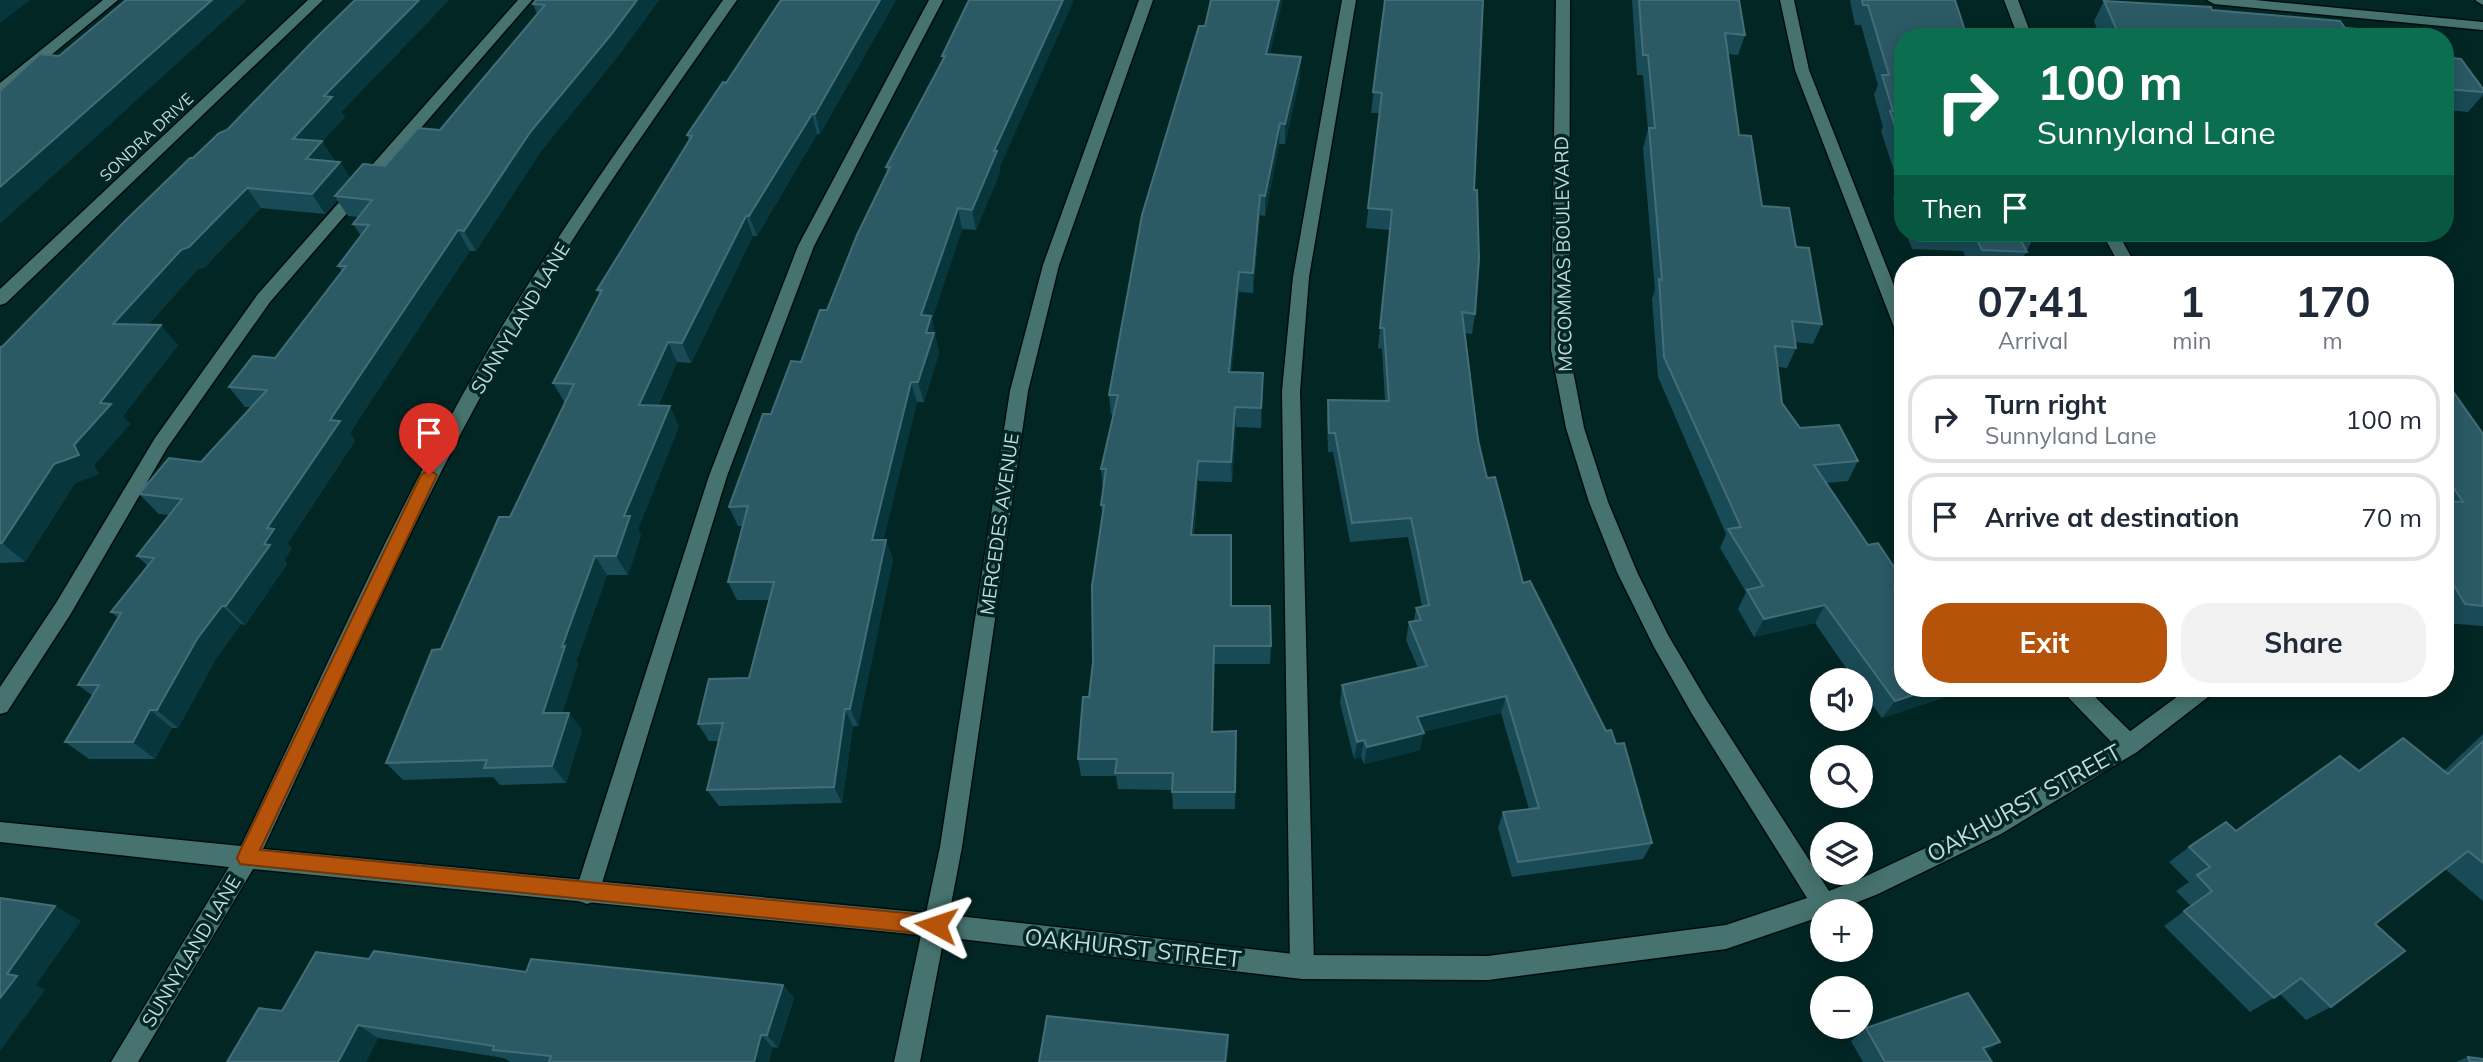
<!DOCTYPE html>
<meta charset="utf-8">
<style>
body{margin:0;font-family:Mulish,sans-serif;background:#f2f2f3;color:#1f2937;height:100vh;display:flex;flex-direction:column;font-size:26px;white-space:nowrap}
*{box-sizing:border-box;margin:0}
p{font-size:23px;color:#747a83}
.icon{flex:none;width:38px;height:38px;fill:none;stroke:currentColor;stroke-width:2;stroke-linecap:round;stroke-linejoin:round}
.map{position:relative;flex:1;overflow:hidden}
.panel{position:absolute;left:1894px;top:256px;width:560px;height:441px;display:flex;flex-direction:column;background:#fff;border-radius:28px;box-shadow:0 4px 18px #0003}
.panel>*{flex:none}
.guide{position:absolute;left:1894px;top:28px;width:560px;height:214px;border-radius:28px;box-shadow:0 4px 18px #0003;background:#0b6e4f;color:#fff;overflow:hidden}
.fabs{position:absolute;left:1810px;top:668px;display:grid;gap:14px}
.fabs a{display:grid;place-items:center;width:63px;height:63px;border-radius:50%;background:#fff;box-shadow:0 4px 18px #0003;font-size:35px}
.pin{position:absolute;display:grid;place-items:center;width:60px;height:60px;color:#fff;margin:-72px -30px;border-radius:50% 50% 50% 0;rotate:-45deg;box-shadow:0 0 7px #0007}
.pin .icon{rotate:45deg}
.me{position:absolute;width:77px;margin:-38px;rotate:275deg;stroke-linejoin:round;filter:drop-shadow(0 0 5px #0008)}
.turn{display:flex;align-items:center;gap:24px;height:147px;padding:0 28px;font-size:32px}
.turn .icon{width:91px;height:91px;stroke-width:2.5}
.turn b{display:block;font-size:49px;line-height:60px}
.then{display:flex;align-items:center;height:66px;padding:0 28px;background:#0003;gap:14px;font-size:26px}
.eta{display:flex;justify-content:space-evenly;align-items:center;height:119px;text-align:center}
.eta b{font-size:42px;font-weight:700;line-height:49px}
.button{display:flex;gap:14px;margin-top:auto;padding:14px 28px}
.button a{flex:1;height:80px;border-radius:28px;background:#b45309;color:#fff;font-size:28px;font-weight:700;line-height:80px;text-align:center}
.button a+a{background:#f2f2f3;color:#1f2937}
ul{padding:0;list-style:none}
li{display:flex;align-items:center;gap:21px;height:88px;margin:0 14px 10px;padding:0 14px;border:4px solid #e0e1e3;border-radius:28px}
li div{flex:1}
li b{display:block;font-size:26px}
li em{font-style:normal}
.map>svg:first-child{display:block}
.lines{fill:none;stroke-linecap:round;stroke-linejoin:round}
.service-casing{stroke:#000d0c;stroke-width:3}
.minor-casing{stroke:#000d0c;stroke-width:3}
.service{fill:#46736f;fill-rule:evenodd}
.minor{fill:#46736f;fill-rule:evenodd}
.wall{fill:#194b57}
.shaded-wall{fill:#08363d}
.building{fill:#2b5a65;stroke:#436e77;stroke-width:2}
.route{fill:#b45309;stroke:#753606;stroke-width:2}
.labels{text-anchor:middle;stroke-width:7;stroke-linejoin:round;paint-order:stroke}
.far-street-label{font-size:16px;fill:#c4dbd9;stroke:#022624}
.street-label{font-size:19px;fill:#c4dbd9;stroke:#022624}
.near-street-label{font-size:23px;fill:#c4dbd9;stroke:#022624}
</style>
<div class="map">
<svg width="2483" height="1062" viewBox="0 0 2483 1062">
<rect width="100%" height="100%" fill="#022624"/>
<g class="lines">
<defs>
<g id="service">
<path d="M103 0H118L5 93 0 94V83Z"/>
<path d="M518 0H532L270 302 167 448 70 615 7 712 0 714V687L56 603 155 438 258 294Z"/>
<path d="M929 0H943L814 246 727 476 599 893 595 901 587 904 579 901 575 893 709 476 798 246Z"/>
<path d="M1342 0H1356L1309 277 1300 391 1314 967 1311 975 1302 979 1293 975 1290 967 1282 391 1293 277Z"/>
<path d="M1780 0H1794L1809 70 1902 306V333L1894 327 1795 70Z"/>
<path d="M2483 0V5L2476 1V0Z"/>
<path d="M2062 688H2086L2137 738 2140 745 2137 752 2129 755 2121 752 2065 694Z"/>
</g>
<g id="minor">
<path d="M308 0H323L6 303 0 305V289Z"/>
<path d="M723 0H737C661 109 583 216 517 331 421 497 345 675 263 849L926 913 940 847 1010 391 1043 265 1139 0H1153L1059 265 1028 391 962 847 949 915 1302 955 1488 956 1726 925 1807 898 1692 714 1654 647 1617 572 1589 502 1566 428 1551 350 1556 0H1570L1569 350 1584 428 1608 502 1637 572 1668 635 1707 701 1829 891 1862 878 1985 820 2121 738 2189 688H2216L2212 694 2137 752 2001 834 1878 894 1833 912H1822V916L1726 949 1488 980 1302 979 944 937 920 1062H894L921 935 253 869 138 1062H111L229 867 0 842V822L241 846C325 672 403 491 503 325 571 213 648 107 723 0Z"/>
<path d="M2004 0H2018L2032 37H2018Z"/>
<path d="M2207 0H2255L2483 22V30L2214 4Z"/>
<path d="M2102 233H2118L2135 264H2119Z"/>
</g>
</defs>
<!-- service casing -->
<use href="#service" class="service-casing"/>
<!-- minor casing -->
<use href="#minor" class="minor-casing"/>
<!-- service -->
<use href="#service" class="service"/>
<!-- minor -->
<use href="#minor" class="minor"/>
</g>
<!-- wall -->
<g class="wall">
<path d="M355 0H449L341 112 345 117 322 141 335 162H340L350 178 385 166 440 130 537 14 533 4 536 0H659L618 56 541 151 476 251H470L423 321 350 433 355 441 287 544 292 548 284 560 287 564 245 625 241 624 217 657 178 728H172L155 759H89L65 742 93 696 78 685 118 618 111 612 148 566 137 556 170 515 159 514 139 494 201 462 251 407H245L229 387 275 358 342 271 338 266 361 236 353 224 358 217 348 216 337 200 325 214 261 208 205 267 197 270 148 325 178 345 123 416 130 424 94 465 99 474 75 483 25 562 0 563V347H2L193 158 227 130Z"/>
<path d="M781 0H896L820 134H817L757 236H753L691 363 677 362 658 406 679 426 638 529 641 535 628 575H607L576 662 578 664 562 713 582 730 566 783 500 785 493 777 403 780 386 763 510 517 565 403 553 383 600 295 597 290 689 141 687 135 726 83Z"/>
<path d="M969 0 1000 172 976 230 962 229 932 319 939 353 924 402H917L883 540 893 559 858 726H853L842 803 719 806 707 790 719 741H709L698 724 749 678 769 600H737L728 582 743 526H738L729 507 771 414 801 362 827 310 887 174 886 167 943 61 942 56Z"/>
<path d="M1385 0 1474 190 1475 314 1472 334 1465 333 1478 440 1487 478 1523 583 1652 843 1643 859 1512 877 1498 828 1503 812 1529 809 1501 713 1423 732 1420 750 1364 764 1361 757 1354 759 1340 703 1342 685 1418 668 1406 640 1409 622 1414 621 1416 608 1422 606 1408 537 1350 542 1333 452H1328L1327 420 1328 400 1385 401 1382 349 1378 348 1390 230 1366 228 1380 113H1371Z"/>
<path d="M1632 0H1739L1745 35 1738 55 1728 54 1739 135 1762 206 1796 247 1822 324 1813 344 1795 342 1796 348 1787 368 1778 367 1782 403 1800 428 1858 461 1848 481 1826 483 1868 545 1902 579V594L1900 597 1951 695 1882 718 1860 688V681H1855L1815 623 1754 637 1738 609 1746 592 1720 548 1726 534 1658 377 1652 299 1655 290 1643 148 1648 130 1643 75H1637Z"/>
<path d="M1850 0H1955L1902 37V223L1893 198 1899 186 1881 131 1883 127 1874 95 1878 85 1861 25H1855Z"/>
<path d="M2104 1 2212 10 2345 28 2430 37H2100L2094 21Z"/>
<path d="M1270 55 1300 77 1285 144H1279L1265 216 1260 215 1253 293 1239 292 1231 372 1263 393 1261 428 1236 427 1232 482 1198 481 1194 535 1231 606 1271 646 1270 664H1214L1213 732 1236 731 1235 809H1173L1172 790 1118 789 1116 776H1081L1078 759 1089 697 1093 662 1103 518 1101 505 1103 488 1101 469 1113 415 1111 414 1109 395Z"/>
<path d="M2445 57 2483 89V95L2468 112 2445 110Z"/>
<path d="M1906 233H2028L2032 241 2020 264H1968L1963 251 1912 249Z"/>
<path d="M2445 380 2483 434V626L2445 623Z"/>
<path d="M2483 734V901L2445 869 2375 924 2331 1007 2306 1020 2280 994 2250 1012 2164 926 2191 906 2176 891 2189 882 2169 862 2189 847 2236 831 2359 771H2444Z"/>
<path d="M369 959 526 972 783 985 794 998 778 1048 772 1047 769 1062H510L504 1058 378 1038 366 1062H227L282 1011Z"/>
<path d="M1866 1028 2000 1042 1986 1052 1992 1062H1863L1851 1041Z"/>
<path d="M2468 1057 2483 1062H2456Z"/>
</g>
<!-- shaded-wall -->
<g class="shaded-wall">
<path d="M0 0H30L0 23Z"/>
<path d="M212 0H247L0 224V187Z"/>
<path d="M419 0H449L341 112 345 117 306 159 293 139 324 96Z"/>
<path d="M637 0H659L618 56 541 151 476 251 464 231 531 131Z"/>
<path d="M880 0H896L820 134 815 114Z"/>
<path d="M1063 0H1074L1000 167V172L976 230 972 210 994 151Z"/>
<path d="M1279 0H1283L1265 74 1266 54Z"/>
<path d="M1301 57 1300 77 1285 144V124Z"/>
<path d="M812 114 817 134 757 236 749 216Z"/>
<path d="M1280 123 1279 144 1265 216V196Z"/>
<path d="M322 141 335 162 306 159Z"/>
<path d="M340 162 353 183 335 196 337 200 325 214 312 194Z"/>
<path d="M247 188 261 208 205 267 197 270 131 344 113 324 181 250Z"/>
<path d="M1260 195V215L1253 293V273Z"/>
<path d="M958 208 962 229 932 319 939 353 924 402 918 382 921 315Z"/>
<path d="M746 216 753 236 691 363 682 343Z"/>
<path d="M458 230 470 251 350 433 355 441 287 544 292 548 284 560 287 564 245 625 226 606 264 544 267 528 330 420Z"/>
<path d="M1239 272V292L1230 392 1229 372Z"/>
<path d="M161 325 178 345 123 416 130 424 94 465 99 474 75 483 25 562 2 543 54 464 100 403Z"/>
<path d="M668 342 677 362 649 425 639 405Z"/>
<path d="M1263 373V393L1261 428V408Z"/>
<path d="M911 382 917 402 879 559 872 540Z"/>
<path d="M670 406 679 426 638 529 641 535 628 575 616 556 624 516Z"/>
<path d="M1235 407 1236 427 1232 482 1231 462Z"/>
<path d="M1198 461V481L1192 554 1191 535Z"/>
<path d="M886 540 893 559 858 726 850 709Z"/>
<path d="M595 556 607 575 576 662 578 664 557 731 543 713 562 647Z"/>
<path d="M1902 588V594L1895 605 1894 590Z"/>
<path d="M1825 605 1815 623 1754 637 1764 619Z"/>
<path d="M222 606 241 624 217 657 178 728 157 710 197 639Z"/>
<path d="M1214 646V664L1213 749 1212 732Z"/>
<path d="M1934 688H1957L1951 695 1882 718 1895 701Z"/>
<path d="M1506 696 1501 713 1414 734 1417 717Z"/>
<path d="M845 709 853 726 842 803 834 787Z"/>
<path d="M150 710 172 728 155 759 133 742Z"/>
<path d="M569 713 582 730 566 783 552 766Z"/>
<path d="M1424 733 1420 750 1364 764 1367 747Z"/>
<path d="M1364 740 1361 757 1354 759 1357 742Z"/>
<path d="M55 906 81 921 36 985 45 990 0 1051V998L7 974Z"/>
<path d="M783 985 794 998 778 1048 767 1035Z"/>
<path d="M358 1025 378 1038 366 1062H338Z"/>
<path d="M761 1035 772 1047 769 1062H754Z"/>
<path d="M1228 1035 1229 1048 1227 1062H1225Z"/>
<path d="M2000 1042 1982 1055 1983 1048Z"/>
</g>
<!-- building -->
<g class="building">
<path d="M126 0H212L0 187V91L40 54 59 56Z"/>
<path d="M355 0H419L324 96 332 97 293 139 322 141 306 159 340 162 312 194 247 188 189 247 181 250 113 324 161 325 100 403 111 404 74 445 79 455 54 464 2 543H0V347H2L126 220 190 158H193L219 133 227 130 316 38Z"/>
<path d="M536 0H637L610 36 531 131 464 231 458 230 410 301 330 420 340 421 267 528 274 529 264 544 270 545 226 606H222L197 639 157 710H150L133 742H65L99 685H78L121 613 111 612 154 558 137 556 182 499 139 494 169 458 201 462 267 390 229 387 253 356 275 358 346 266H338L369 225 353 224 372 200 335 196 363 164 385 166 418 128 440 130 545 5 533 4Z"/>
<path d="M781 0H880L815 114H812L749 216H746L682 343 668 342 639 405 670 406 624 516H630L616 556H595L562 647 565 646 543 713H569L552 766 484 768 487 760 386 763 432 650 441 649 499 517H510L574 384 553 383 602 290H597L692 136 687 135 723 82 726 83Z"/>
<path d="M969 0H1063L994 151H997L972 210 958 208 921 315 931 316 926 333H934L918 382H911L872 540H886L850 709H845L834 787 707 790 723 723 698 724 709 679 749 678 774 582H728L748 506 729 507 763 414H771L791 361 801 362 820 310H827L857 235 890 167H886L945 56H942Z"/>
<path d="M1211 0H1279L1266 54 1301 57 1285 124 1280 123 1265 196 1260 195 1253 273 1239 272 1229 372 1263 373 1261 408 1235 407 1231 462 1198 461 1191 535H1231V606H1270L1271 646H1214L1212 732 1236 731 1235 792H1172L1173 773H1115L1117 759H1078L1083 697H1089L1093 662 1092 586 1104 505H1101L1106 469H1101L1118 395H1109L1142 215 1199 26H1205Z"/>
<path d="M1385 0H1483L1474 190H1477L1479 259 1475 314 1462 312 1478 440 1487 478 1495 477 1523 583 1530 581 1606 731 1611 730 1616 744 1624 743 1652 843 1518 862 1503 812 1539 808 1506 696 1417 717 1424 733 1367 747 1364 740 1357 742 1342 685 1427 666 1409 622 1421 620 1416 608 1429 605 1411 518 1352 523 1335 433H1329L1328 400 1389 401 1384 328H1380L1392 210 1368 208 1382 93 1373 92Z"/>
<path d="M1639 0H1739L1745 35 1725 33 1739 135 1751 136 1762 206 1789 208 1796 247 1809 248 1822 324 1792 321 1796 348 1775 346 1782 403 1800 428 1839 425 1858 461 1814 465 1868 545 1878 543 1902 579V588L1894 590 1902 599V688H1934L1895 701 1825 605 1764 619 1747 590 1763 586 1728 529 1741 527 1664 357 1659 279 1662 280 1649 128H1655L1648 55H1643Z"/>
<path d="M1862 0H1955L1967 37H1902V147L1890 111H1893L1882 75H1889L1868 5H1863Z"/>
<path d="M2104 1 2211 7 2212 10 2340 21 2345 28 2429 35 2430 37H2120Z"/>
<path d="M2445 57 2461 59 2483 89V92L2445 89Z"/>
<path d="M1974 233H2028L2032 241H2021L2027 252 1982 250Z"/>
<path d="M2445 380 2483 434V606L2465 604 2451 580H2445V501L2463 502 2445 475Z"/>
<path d="M2403 738 2448 774 2483 741V863L2468 851 2375 924 2405 951 2331 1007 2301 978 2274 998 2184 911 2212 891 2197 875 2210 867 2189 847 2226 822 2236 831 2340 756 2359 771Z"/>
<path d="M0 898 55 906 7 974 17 976 0 998Z"/>
<path d="M374 951 526 972 531 959 783 985 767 1035H761L754 1062H549L551 1056 493 1050 494 1046 358 1025 338 1062H227L259 1008 282 1011 316 952 369 959Z"/>
<path d="M1968 993 2000 1042 1983 1048 1992 1062H1885L1866 1028Z"/>
<path d="M1047 1016 1228 1035 1225 1062H1039Z"/>
<path d="M2468 1057 2483 1059V1062H2470Z"/>
</g>
<!-- route -->
<path class="route" d="M429 470 437 475 260 850 936 916 943 919 946 925 943 932 936 935 240 864 237 858 240 851 421 475Z"/>
<g class="labels">
<!-- far-street labels -->
<g class="far-street-label">
<text transform="translate(146 137) rotate(-43)" y="6">SONDRA DRIVE</text>
</g>
<!-- street labels -->
<g class="street-label">
<text transform="translate(1563 254) rotate(-91)" y="7">MCCOMMAS BOULEVARD</text>
<text transform="translate(520 318) rotate(-59)" y="7">SUNNYLAND LANE</text>
<text transform="translate(999 524) rotate(-82)" y="7">MERCEDES AVENUE</text>
<text transform="translate(191 951) rotate(-59)" y="7">SUNNYLAND LANE</text>
</g>
<!-- near-street labels -->
<g class="near-street-label">
<text transform="translate(2024 803) rotate(-29)" y="8">OAKHURST STREET</text>
<text transform="translate(1133 948) rotate(6)" y="8">OAKHURST STREET</text>
</g>
</g>
</svg>
<div class="fabs">
<a><svg class="icon" aria-label="sound" viewBox="0 0 24 24"><path d="M4 9h4l5-4v14l-5-4H4zM17 9q2 3 0 6"/></svg></a>
<a><svg class="icon" aria-label="search" viewBox="0 0 24 24"><circle cx="10" cy="10" r="6"/><path d="M15 15l6 6"/></svg></a>
<a><svg class="icon" aria-label="layers" viewBox="0 0 24 24"><path d="M12 4l9 5-9 5-9-5zM3 14l9 5 9-5"/></svg></a>
<a>+</a>
<a>−</a>
</div>
<div class="pin" style="left:429px;top:475px;background:#d93025"><svg class="icon" aria-label="arrive" viewBox="0 0 24 24"><path d="M6 21V4h12l-3 4 3 4H6"/></svg></div>
<svg class="me" style="left:936px;top:925px" viewBox="-20 -20 40 40"><path d="M0-17L14 15 0 8-14 15z" fill="#b45309" stroke="#fff" stroke-width="4"/></svg>
<div class="guide">
<div class="turn"><svg class="icon" aria-label="right" viewBox="0 0 24 24"><path d="M7 20v-9h11M14 6l5 5-5 5"/></svg><div><b>100 m</b>Sunnyland Lane</div></div>
<div class="then">Then<svg class="icon" aria-label="arrive" viewBox="0 0 24 24"><path d="M6 21V4h12l-3 4 3 4H6"/></svg></div>
</div>
<section class="panel">
<div class="eta">
<div><b>07:41</b><p>Arrival</p></div>
<div><b>1</b><p>min</p></div>
<div><b>170</b><p>m</p></div>
</div>
<ul>
<li><svg class="icon" aria-label="right" viewBox="0 0 24 24"><path d="M7 20v-9h11M14 6l5 5-5 5"/></svg><div><b>Turn right</b><p>Sunnyland Lane</p></div><em>100 m</em></li>
<li><svg class="icon" aria-label="arrive" viewBox="0 0 24 24"><path d="M6 21V4h12l-3 4 3 4H6"/></svg><div><b>Arrive at destination</b></div><em>70 m</em></li>
</ul>
<div class="button"><a>Exit</a><a>Share</a></div>
</section>
</div>
